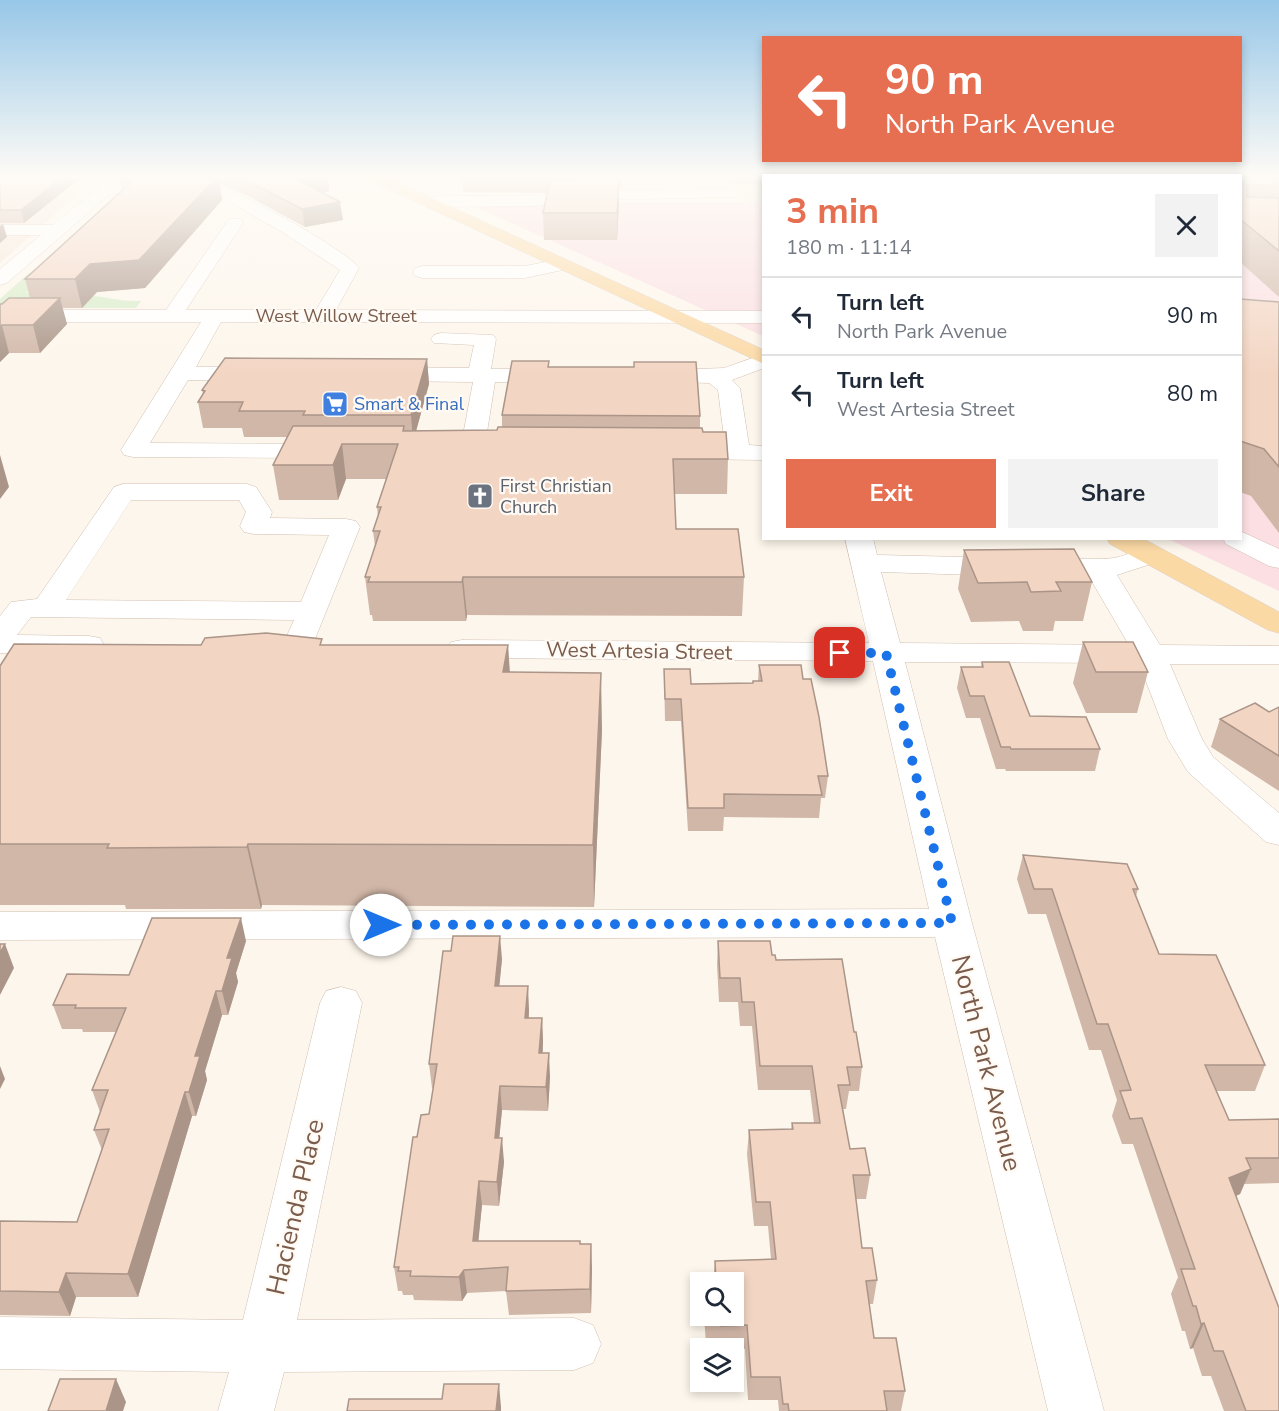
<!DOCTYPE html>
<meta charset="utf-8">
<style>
body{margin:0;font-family:"Nunito Sans",sans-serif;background:#f2f2f3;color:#1f2937;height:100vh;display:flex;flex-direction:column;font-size:22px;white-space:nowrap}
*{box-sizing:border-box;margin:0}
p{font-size:20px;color:#747a83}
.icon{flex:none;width:33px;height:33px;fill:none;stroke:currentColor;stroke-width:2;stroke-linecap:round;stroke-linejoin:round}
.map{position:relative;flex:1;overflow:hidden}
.sheet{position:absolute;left:762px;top:174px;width:480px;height:366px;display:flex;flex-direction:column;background:#fff;border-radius:0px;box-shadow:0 3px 9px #0003}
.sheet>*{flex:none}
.banner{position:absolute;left:762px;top:36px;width:480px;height:126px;border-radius:0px;box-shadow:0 3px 9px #0003;background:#e76f51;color:#fff;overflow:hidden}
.fabs{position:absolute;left:690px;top:1272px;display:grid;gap:12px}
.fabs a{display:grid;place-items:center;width:54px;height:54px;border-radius:0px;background:#fff;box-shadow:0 3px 9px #0003;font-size:30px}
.pin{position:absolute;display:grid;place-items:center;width:51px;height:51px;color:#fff;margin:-26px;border-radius:12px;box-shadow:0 3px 9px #0006}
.me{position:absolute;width:66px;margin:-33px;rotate:90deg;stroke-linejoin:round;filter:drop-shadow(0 0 4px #0008)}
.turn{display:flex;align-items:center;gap:21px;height:126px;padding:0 24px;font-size:27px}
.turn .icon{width:78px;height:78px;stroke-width:2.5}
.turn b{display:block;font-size:42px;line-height:51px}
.round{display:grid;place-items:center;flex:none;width:63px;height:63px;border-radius:0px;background:#f2f2f3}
.head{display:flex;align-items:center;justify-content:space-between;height:102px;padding:0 24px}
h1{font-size:36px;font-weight:700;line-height:45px;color:#e76f51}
.action{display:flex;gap:12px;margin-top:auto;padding:12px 24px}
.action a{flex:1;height:69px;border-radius:0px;background:#e76f51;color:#fff;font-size:24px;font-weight:700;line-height:69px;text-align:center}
.action a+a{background:#f2f2f3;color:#1f2937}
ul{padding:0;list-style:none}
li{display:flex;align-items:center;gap:18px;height:78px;padding:0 24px;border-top:2px solid #e0e1e3}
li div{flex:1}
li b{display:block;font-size:22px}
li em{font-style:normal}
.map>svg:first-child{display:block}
.residential{fill:#f5e8da}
.medical{fill:#fbdfe3}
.green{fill:#d8ecc9}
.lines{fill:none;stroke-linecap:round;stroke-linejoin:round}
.minor-casing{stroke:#d1beb0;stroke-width:1}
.major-casing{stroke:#dad1cd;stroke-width:1}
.minor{fill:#fff;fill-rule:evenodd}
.major{fill:#fbd9a5;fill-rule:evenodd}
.wall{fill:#d1b7a8}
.shaded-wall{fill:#aa9588}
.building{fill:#f3d5c3;stroke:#aa9588;stroke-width:1.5}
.route{stroke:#1a73e8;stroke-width:10;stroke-dasharray:0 18}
.labels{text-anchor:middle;stroke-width:4.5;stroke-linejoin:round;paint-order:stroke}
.far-street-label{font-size:18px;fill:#7a5c4d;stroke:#fffaf3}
.far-shop-label{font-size:18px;fill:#366cbe;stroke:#fffaf3;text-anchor:start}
.far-worship-label{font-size:18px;fill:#5b616d;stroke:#fffaf3;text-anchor:start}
.street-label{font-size:21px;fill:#7a5c4d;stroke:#fffaf3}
.near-street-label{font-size:26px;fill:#7a5c4d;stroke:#fffaf3}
</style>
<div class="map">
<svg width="1279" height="1411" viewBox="0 0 1279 1411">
<rect width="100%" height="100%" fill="#fdf6ec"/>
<!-- residential -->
<g class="residential">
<path d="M0 178H96L0 263Z"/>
<path d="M532 178H763V203H749L738 188 534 187Z"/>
</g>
<!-- medical -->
<g class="medical">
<path d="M467 203H763V336L643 282Z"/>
<path d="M1241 230H1279V591L1168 539 1240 538Z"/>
</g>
<!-- green -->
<path class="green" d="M59 272 26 292C52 300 77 293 103 297 118 300 125 301 141 301L136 308H0V299L29 273Z"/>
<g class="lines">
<defs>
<g id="minor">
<path d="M110 178H127L122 183 217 185C239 191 348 251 359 268L336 310 764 311V323L221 322 196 367H259L267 369 270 374 267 379 259 381 188 380 150 443 324 444 333 446 336 451 333 456 324 458 133 457 124 455 121 450 201 322H0V310H166L229 219H241L243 223 186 310H316L340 270 287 235 218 195 210 193H111L7 283 0 285V269L41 235H0V225H53Z"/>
<path d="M731 189 737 191 739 194 737 197 596 200 533 206 427 207 419 202 427 197 448 196 554 195 596 190Z"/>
<path d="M561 259 567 261 570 265 567 269 525 278H422L415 276 413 272 415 268 422 266H525Z"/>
<path d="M441 333 493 335 496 339 491 369H553L561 371 564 376 561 381 553 383 495 382 484 451 481 456 472 458 463 456 460 451 473 382 383 381 375 379 372 374 375 369 383 367 469 368 474 345 434 343 431 339 434 335Z"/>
<path d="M764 354V368L732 380 740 388 749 445 764 446V460L684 459 675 457 672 452 675 447 684 445H725L718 390 709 383 645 381 642 376 645 371 724 368Z"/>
<path d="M123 484H247L256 487 272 512 270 518 346 519 356 521 360 527 309 654 298 656 287 654 282 647 294 620 31 617 17 635 89 636 100 638 104 645 100 652 89 654 0 653V616L11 602 37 599 114 487ZM131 500H239L246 512 240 526 244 532 254 534 329 535 301 602 66 600Z"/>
<path d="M1240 531 1279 549V568L1269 566 1226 544 1223 538H1240Z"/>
<path d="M845 538H873L877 555 1007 558 1017 561 1021 567 1017 573 1007 576 881 572 900 643 1129 645 1088 575 1067 573 1063 567 1067 561C1083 557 1098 560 1114 558 1131 555 1143 545 1160 549L1164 555 1160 561 1117 575 1160 645 1279 646V664H1170L1202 739 1213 757 1279 813V845L1266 842 1188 772 1168 739 1139 663 905 662 972 923 1104 1411H1048L935 937 0 940V912L929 909 873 661 462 658 451 656 446 649 451 642 462 640 869 643Z"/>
<path d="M341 987 356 991 362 1003 297 1320 574 1318 593 1325 601 1344 593 1363 574 1370 284 1372 274 1411H218L229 1372 0 1369V1317L243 1320 320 1003 326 991Z"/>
</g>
<g id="major">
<path d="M368 178H388L764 350V364L371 181Z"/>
<path d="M1107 538H1142L1279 612V633L1268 630 1110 544Z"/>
</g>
</defs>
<!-- minor casing -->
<use href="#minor" class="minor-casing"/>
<!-- major casing -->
<use href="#major" class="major-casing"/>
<!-- minor -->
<use href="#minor" class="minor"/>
<!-- major -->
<use href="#major" class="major"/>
</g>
<!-- wall -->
<g class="wall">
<path d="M0 178H80L24 223H0Z"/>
<path d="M119 178H328L329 191 323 193 343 220 305 227 248 196 220 184 222 200 145 288 97 292 82 308H62L67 324 40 353H9L0 362V304L30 298 25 279 122 190Z"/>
<path d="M462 178H621L620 188H619V202L617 240H544L543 213 547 193 463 192Z"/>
<path d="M668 178H764V184L731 185 727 180Z"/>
<path d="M1240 178H1279V297L1240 262Z"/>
<path d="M1240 299 1279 302V533L1251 496 1240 492Z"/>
<path d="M427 359 429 384 416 431 497 430 502 427V415L549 361V367L700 416V428L703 432 728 459 727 494H674L676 529 744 577 742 616 467 615 466 621H373L372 615H370L365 577 375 546 373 531 378 517 377 507 386 479H346L338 500H279L273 465 287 437H244L242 428H203L198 402 203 394 202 390Z"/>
<path d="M964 550 1092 582 1083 621H1055L1053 631H1023L1019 621 971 622 958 589Z"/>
<path d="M1083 642 1148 672 1137 713H1086L1073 683Z"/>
<path d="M201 645H508L509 672 602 730 594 907 262 905 261 909H126L125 905H0V666Z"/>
<path d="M982 662 1030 716 1100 749 1095 771H1006L1005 769H996L980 718H966L957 688 961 667H981Z"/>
<path d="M759 665 803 679 828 776 825 798H821L819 818 724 817 723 831H688L681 721H665L664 669 691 684 753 683 758 681Z"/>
<path d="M1279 707V791L1211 747 1220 719 1269 712Z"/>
<path d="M1023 855 1138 889 1136 896 1159 954 1265 1065 1255 1091H1216L1229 1120 1279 1119V1183L1244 1184 1240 1194 1236 1196 1279 1411H1224L1211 1376H1202L1193 1348 1190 1349 1185 1331H1182L1171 1294 1178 1277 1133 1144H1122L1112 1116 1117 1100 1101 1050H1089L1046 914H1028L1017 879Z"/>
<path d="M246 941 236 973 238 982 228 1015H222L205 1071 207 1080 196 1116H192L138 1297H76L70 1316 0 1315V1221L77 1222 102 1150 94 1130 100 1112 92 1090 116 1032H83L82 1029H62L53 1005 129 975Z"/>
<path d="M718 941 772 955 776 960 854 1032 862 1067 859 1091H849L846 1109H843L850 1149 870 1175 866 1199H856L862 1248 877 1280 873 1304H869L874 1338 905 1391 901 1411H779L778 1400H748L745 1349 720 1348V1344H706L704 1316H734V1282H713L715 1261 771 1259 768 1226H754L747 1154 749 1130 791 1129 792 1123H814L810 1090H758L752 1026H740L738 1002H719L717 965Z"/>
<path d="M502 959 499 986 529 1010V1018H542L543 1042V1053L550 1077 548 1111 502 1110 499 1138 504 1162 499 1206 482 1205 478 1241 580 1244 592 1268 591 1313 509 1315 506 1291 467 1293 462 1301 414 1300 413 1295H403L402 1291H398L394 1267 417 1137 429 1114 433 1088H432L429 1064Z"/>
</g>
<!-- shaded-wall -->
<g class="shaded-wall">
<path d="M61 178H80L24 223 21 210Z"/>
<path d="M216 178H219L222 200 145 288 97 292 82 308 75 279 90 264Z"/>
<path d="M308 178H328L329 191 301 197 298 180Z"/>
<path d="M553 178H621L620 188H619V202L617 240V213L554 193Z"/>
<path d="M340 202 343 220 305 227 302 209Z"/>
<path d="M3 224 7 237 0 243V226Z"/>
<path d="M60 298 67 324 40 353 33 325Z"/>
<path d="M2 325 9 353 0 362V327Z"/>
<path d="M427 359 429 384 413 442 411 415Z"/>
<path d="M342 444 346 479 338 500 333 465Z"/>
<path d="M0 455 9 487 0 499Z"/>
<path d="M463 577 467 615 466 621 462 582Z"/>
<path d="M508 645 512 702 503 672Z"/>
<path d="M601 673 602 730 594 907 593 845Z"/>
<path d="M248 844 262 905 261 909 247 847Z"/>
<path d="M241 918 246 941 236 973 238 982 228 1015 222 991 227 958Z"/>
<path d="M500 936 502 959 497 1010 495 986Z"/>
<path d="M5 944 14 968 0 995V953Z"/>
<path d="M528 986 529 1010 527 1041 525 1018Z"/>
<path d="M216 991 222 1015 205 1071 207 1080 196 1116 189 1092 195 1056Z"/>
<path d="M542 1018 543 1042 541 1077 539 1053Z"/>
<path d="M549 1053 550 1077 548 1111 546 1087Z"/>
<path d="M0 1066 5 1079 0 1089Z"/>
<path d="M500 1086 502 1110 497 1162 495 1138Z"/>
<path d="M185 1092 192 1116 138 1297 128 1274Z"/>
<path d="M502 1138 504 1162 499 1206 497 1182Z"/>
<path d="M1251 1169 1240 1194 1218 1203 1229 1178Z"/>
<path d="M479 1181 482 1205 476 1265 473 1241Z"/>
<path d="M591 1244 592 1268 591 1313 590 1289Z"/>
<path d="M464 1270 467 1293 462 1301 459 1277Z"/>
<path d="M66 1273 76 1297 70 1316 59 1292Z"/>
<path d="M1204 1323 1193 1348 1190 1349 1201 1324Z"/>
<path d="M116 1379 126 1402 123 1411H106Z"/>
<path d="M499 1384 501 1407V1411H496Z"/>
</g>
<!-- building -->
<g class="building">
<path d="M0 178H61L21 210H0Z"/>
<path d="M136 178H216L139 260 90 264 75 279H25Z"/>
<path d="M242 178H308L298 180 340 202 302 209Z"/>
<path d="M597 178H619L617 213H543L550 181Z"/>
<path d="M1240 178H1279V179H1273L1279 184 1247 185V197L1279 198V251L1240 219Z"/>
<path d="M9 298H60L33 325H2L0 327V304H2Z"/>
<path d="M1240 299 1279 302V467L1264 449 1240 441Z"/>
<path d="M225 358 427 359 411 415H303L305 411H239L243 402H198L205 391 202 390Z"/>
<path d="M512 361H549L548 367H634V362H696L700 416 502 415Z"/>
<path d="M293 426H404L403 431 497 430 498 427 702 428 703 432H726L728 459H673L676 529H738L744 577H463L462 582H368L370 577H365L380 531H373L381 507H377L398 444H342L333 465H273Z"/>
<path d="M1074 549 1092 582H1056L1061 591 1031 592 1027 582 978 583 964 550Z"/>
<path d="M266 633 322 639 320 645H508L503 672 601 673 593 845 248 844 247 847 107 848 109 844H0V666L14 644 201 645 205 638Z"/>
<path d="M1083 642H1133L1148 672H1096Z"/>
<path d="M982 662H1009L1030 716 1086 717 1100 749H1011L1010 747H1001L984 696H970L961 667H983Z"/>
<path d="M759 665H801L803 679H811L819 717 828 776H818L822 795 724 794V808H688L681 699H665L664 669H690L691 684 753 683V681H762Z"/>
<path d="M1255 703 1269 712 1279 707V756L1220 719Z"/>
<path d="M1023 855 1127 864 1138 889H1133L1159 954 1216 955 1265 1065H1205L1229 1120 1279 1119V1158H1246L1251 1169 1229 1178 1279 1308V1411H1246L1223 1351H1214L1204 1323 1201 1324 1196 1306H1193L1181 1269H1195L1142 1118 1130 1119 1120 1091 1131 1090 1108 1024H1097L1052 889H1034Z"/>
<path d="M152 918H241L227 958H232L222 991H216L195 1056H200L189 1092H185L128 1274 66 1273 59 1292 0 1291V1221L77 1222 109 1129 94 1130 108 1090H92L126 1008H75L76 1005H53L67 974 129 975Z"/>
<path d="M453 936H500L495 986H528L525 1018H542L539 1053H549L546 1087 500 1086 495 1138H502L497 1182 479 1181 473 1241H580V1244H591L590 1289 506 1291 508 1267 464 1270 459 1277 410 1276 411 1271H398L399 1267H394L413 1137H417L421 1115 429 1114 437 1064H429L443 951H451Z"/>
<path d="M718 941H770L772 955H775L776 960 842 959 854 1032H856L862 1067H847L850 1085H838L850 1149 865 1148 870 1175H853L862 1248H872L877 1280 866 1281 874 1338H896L905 1391H884L887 1411H789L788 1404H783L780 1377H751L747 1325 721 1326V1320H707L706 1316H734V1282H716L715 1261 776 1259 770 1202H756L749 1130 793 1129 792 1123H820L812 1066H760L754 1002H742L740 978H720Z"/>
<path d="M0 944H5L0 953Z"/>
<path d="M60 1379H116L106 1411H48Z"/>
<path d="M444 1384H499L496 1411H347L349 1399H442Z"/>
</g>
<!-- sky -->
<linearGradient id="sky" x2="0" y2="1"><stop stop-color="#97c7e8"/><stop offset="0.47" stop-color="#fefbf6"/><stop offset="1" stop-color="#fefbf6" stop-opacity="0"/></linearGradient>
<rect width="1279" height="375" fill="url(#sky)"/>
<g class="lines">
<!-- route -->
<path class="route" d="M381 925 952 923 886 653H840"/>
</g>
<!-- icons -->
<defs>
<symbol id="supermarket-square" viewBox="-11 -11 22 22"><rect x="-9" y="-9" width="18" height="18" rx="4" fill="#3f7fe0" stroke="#fffaf3"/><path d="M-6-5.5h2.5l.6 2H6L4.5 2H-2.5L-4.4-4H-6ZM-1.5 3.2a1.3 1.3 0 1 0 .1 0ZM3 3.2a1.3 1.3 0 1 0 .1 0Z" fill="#fff"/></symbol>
<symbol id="church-square" viewBox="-11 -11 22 22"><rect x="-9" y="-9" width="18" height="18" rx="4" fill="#6b7280" stroke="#fffaf3"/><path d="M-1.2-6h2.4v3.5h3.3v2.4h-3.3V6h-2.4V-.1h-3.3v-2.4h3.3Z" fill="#fff"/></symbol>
</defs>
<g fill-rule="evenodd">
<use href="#supermarket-square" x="320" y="389" width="30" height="30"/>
<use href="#church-square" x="465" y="481" width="30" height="30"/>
</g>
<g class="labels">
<!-- far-street labels -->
<g class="far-street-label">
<text x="336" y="322">West Willow Street</text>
</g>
<!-- far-shop labels -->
<g class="far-shop-label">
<text x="354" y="410">Smart &amp; Final</text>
</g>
<!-- far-worship labels -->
<g class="far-worship-label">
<text x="500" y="492">First Christian<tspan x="500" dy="21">Church</tspan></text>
</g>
<!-- street labels -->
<g class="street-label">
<text transform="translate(639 651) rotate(1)" y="7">West Artesia Street</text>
</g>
<!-- near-street labels -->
<g class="near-street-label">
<text transform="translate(987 1063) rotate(76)" y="9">North Park Avenue</text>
<text transform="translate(295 1207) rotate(-77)" y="9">Hacienda Place</text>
</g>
</g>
</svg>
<div class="fabs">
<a><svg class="icon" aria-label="search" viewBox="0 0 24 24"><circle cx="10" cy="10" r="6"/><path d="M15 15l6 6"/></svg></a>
<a><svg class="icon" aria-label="layers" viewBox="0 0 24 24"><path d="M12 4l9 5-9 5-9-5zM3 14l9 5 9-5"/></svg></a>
</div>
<div class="pin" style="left:840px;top:653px;background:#d93025"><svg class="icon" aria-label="arrive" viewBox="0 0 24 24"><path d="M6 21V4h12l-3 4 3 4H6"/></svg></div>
<svg class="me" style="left:381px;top:925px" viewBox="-20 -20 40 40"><circle r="19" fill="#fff"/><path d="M0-13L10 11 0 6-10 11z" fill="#1a73e8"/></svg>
<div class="banner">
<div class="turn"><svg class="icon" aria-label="left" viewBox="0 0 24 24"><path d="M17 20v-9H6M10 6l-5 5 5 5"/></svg><div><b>90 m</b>North Park Avenue</div></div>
</div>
<section class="sheet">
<div class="head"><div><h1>3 min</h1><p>180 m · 11:14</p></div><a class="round"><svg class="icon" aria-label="close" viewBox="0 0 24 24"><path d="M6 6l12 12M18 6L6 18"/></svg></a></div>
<ul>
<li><svg class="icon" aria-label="left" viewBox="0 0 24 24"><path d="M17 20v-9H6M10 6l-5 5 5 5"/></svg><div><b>Turn left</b><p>North Park Avenue</p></div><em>90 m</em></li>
<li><svg class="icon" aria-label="left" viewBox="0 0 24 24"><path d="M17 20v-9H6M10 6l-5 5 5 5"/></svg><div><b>Turn left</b><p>West Artesia Street</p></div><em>80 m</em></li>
</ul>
<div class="action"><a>Exit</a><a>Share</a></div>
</section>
</div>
